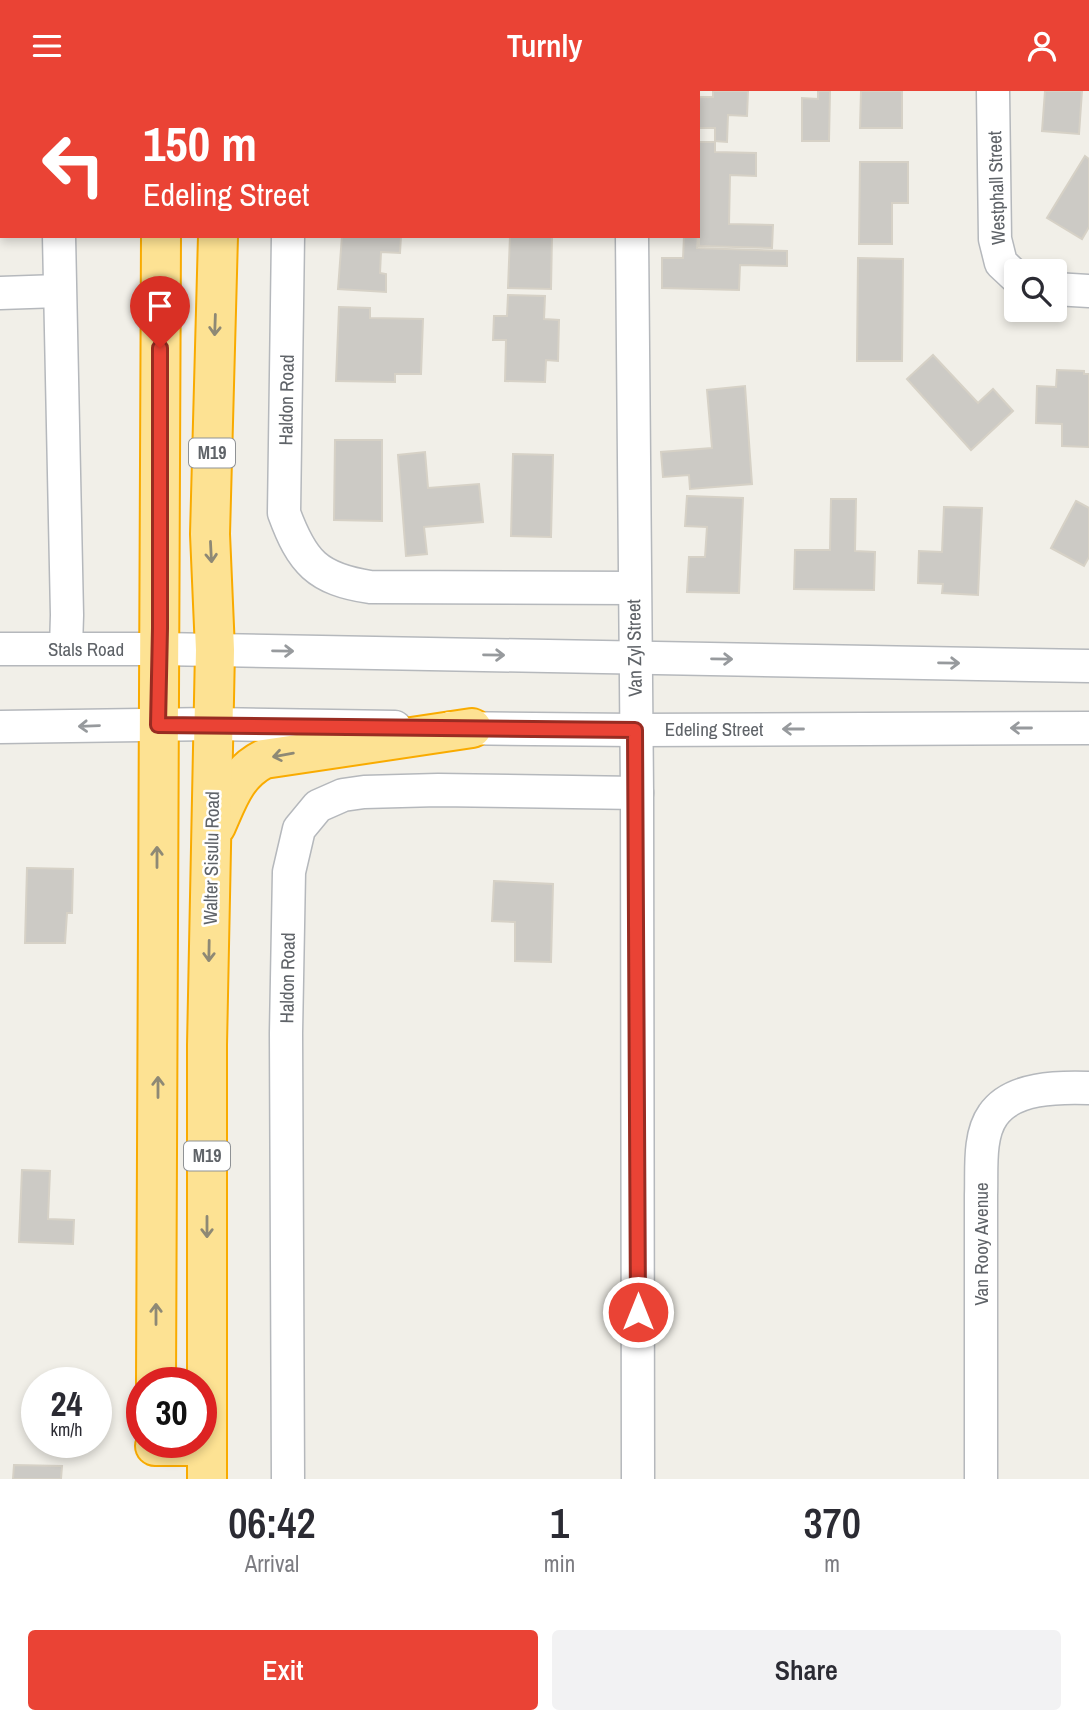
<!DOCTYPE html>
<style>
body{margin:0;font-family:"Archivo Narrow",sans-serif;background:#f2f2f3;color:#2b2b33;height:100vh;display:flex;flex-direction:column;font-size:26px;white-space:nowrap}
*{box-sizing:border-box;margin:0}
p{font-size:23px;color:#7c7c81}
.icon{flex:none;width:38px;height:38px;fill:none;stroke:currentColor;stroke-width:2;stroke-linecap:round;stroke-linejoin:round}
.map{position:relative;height:1388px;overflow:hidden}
.details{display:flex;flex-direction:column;background:#fff;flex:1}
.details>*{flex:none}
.guide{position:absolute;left:0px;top:0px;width:700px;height:147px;box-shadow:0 4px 10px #0003;background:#ea4335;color:#fff;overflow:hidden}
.tools{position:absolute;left:1004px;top:168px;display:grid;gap:14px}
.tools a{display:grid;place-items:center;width:63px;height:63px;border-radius:7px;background:#fff;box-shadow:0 4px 10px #0003;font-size:35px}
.speed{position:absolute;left:21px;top:1276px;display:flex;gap:14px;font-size:35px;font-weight:700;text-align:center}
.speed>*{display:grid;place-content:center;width:91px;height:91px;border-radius:50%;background:#fff;box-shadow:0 4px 10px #0003;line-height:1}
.speed small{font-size:18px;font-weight:400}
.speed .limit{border:10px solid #d22;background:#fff;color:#111}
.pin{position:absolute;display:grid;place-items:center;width:60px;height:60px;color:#fff;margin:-72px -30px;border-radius:50% 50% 50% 0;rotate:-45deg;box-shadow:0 0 7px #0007}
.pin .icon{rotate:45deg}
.me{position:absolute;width:77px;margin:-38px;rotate:0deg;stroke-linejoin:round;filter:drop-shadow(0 0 5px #0008)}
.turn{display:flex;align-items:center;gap:24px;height:147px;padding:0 28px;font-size:32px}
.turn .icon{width:91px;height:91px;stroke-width:2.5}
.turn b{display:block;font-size:49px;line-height:60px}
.eta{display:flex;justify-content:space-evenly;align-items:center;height:119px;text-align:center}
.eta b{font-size:42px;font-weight:600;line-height:49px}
.primary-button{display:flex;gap:14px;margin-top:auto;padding:14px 28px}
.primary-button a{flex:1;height:80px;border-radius:7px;background:#ea4335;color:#fff;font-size:28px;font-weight:600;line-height:80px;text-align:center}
.primary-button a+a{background:#f2f2f3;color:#2b2b33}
header{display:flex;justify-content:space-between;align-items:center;height:91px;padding:0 28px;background:#ea4335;color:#fff;font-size:32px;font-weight:600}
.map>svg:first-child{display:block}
.building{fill:#cccac5;stroke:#d6d1c6;stroke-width:2}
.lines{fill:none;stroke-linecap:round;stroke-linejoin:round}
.minor-casing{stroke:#b5b8bc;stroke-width:35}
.highway-casing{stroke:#f9ab00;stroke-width:42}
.minor{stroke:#fff;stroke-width:32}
.highway{stroke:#fde293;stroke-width:38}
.oneway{stroke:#8e8975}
.oneway2{stroke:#979a9d}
.route-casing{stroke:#982c22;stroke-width:18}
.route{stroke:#ea4335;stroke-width:12}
.labels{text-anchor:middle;stroke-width:5;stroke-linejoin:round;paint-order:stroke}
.shield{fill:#fff;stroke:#8f9295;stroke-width:2}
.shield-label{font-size:18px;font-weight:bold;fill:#5f6368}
.street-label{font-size:19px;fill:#5f6368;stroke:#fff}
</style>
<header><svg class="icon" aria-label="menu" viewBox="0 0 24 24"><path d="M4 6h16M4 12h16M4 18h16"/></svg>Turnly<svg class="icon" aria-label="person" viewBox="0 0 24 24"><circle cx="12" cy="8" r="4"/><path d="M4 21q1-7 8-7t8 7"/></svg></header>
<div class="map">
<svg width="1089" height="1388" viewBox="0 0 1089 1388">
<rect width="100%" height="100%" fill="#f1efe8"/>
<!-- building -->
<g class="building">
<path d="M713 0H748L747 25 728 24 727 51 715 50V37H698V6H713Z"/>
<path d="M818 0H830L829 50H802V7L818 8Z"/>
<path d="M861 0H902V37H860Z"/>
<path d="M1045 0H1082L1079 43 1042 40Z"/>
<path d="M698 51H715V61L756 62V85L730 84 729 133 773 134 772 157 699 155Z"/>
<path d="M1085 65 1089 68V136L1082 148 1047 127Z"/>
<path d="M860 71H908V112H892V153H859Z"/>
<path d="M342 145H401L400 162 381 161 380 182 386 183V201L338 198Z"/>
<path d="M510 145H552L551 198 508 197Z"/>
<path d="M684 145H698L697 157 787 160V175L740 174 739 199 662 197V167H683Z"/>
<path d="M858 167 903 168 902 270H857Z"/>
<path d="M508 204 545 205 544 228 559 229 558 270 546 269 545 291 505 290 506 249H493L494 225H507Z"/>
<path d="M339 216 370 217V227L423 228 421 283H395V291L336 290Z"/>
<path d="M933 264 978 312 993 298 1013 320 971 359 907 288Z"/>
<path d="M1057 279 1084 280V283H1089V356L1062 355V333L1036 332 1037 295 1056 296Z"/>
<path d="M745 295 752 393 690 398 689 384 663 386 661 361 712 357 707 299Z"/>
<path d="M335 349H382V430L334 429Z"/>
<path d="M425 361 428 397 479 393 483 431 424 436 427 463 406 465 398 364Z"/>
<path d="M513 363 553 364 551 446 511 445Z"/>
<path d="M687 405 743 407 739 502 687 501 689 466H705L707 436 685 435Z"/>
<path d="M831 408H856L855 460 875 461 874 499 794 498 795 459H830Z"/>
<path d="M1076 410 1089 417V466L1084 475 1051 457Z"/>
<path d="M944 416 982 417 978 504 942 502 943 493 918 492 919 460 942 461Z"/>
<path d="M27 777 73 778 72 822H67L65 852H25Z"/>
<path d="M494 790 553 793 551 871 515 870V831L492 830Z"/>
<path d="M22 1079 50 1080 48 1128 74 1129 73 1153 19 1151Z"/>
<path d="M14 1374 62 1375 61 1388H13Z"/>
</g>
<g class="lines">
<defs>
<g id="minor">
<path d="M289 0V2"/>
<path d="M631 0V2"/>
<path d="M993 0 995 148 1001 172 1017 187"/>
<path d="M60 2V0"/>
<path d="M59 145 67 524 66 557"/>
<path d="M288 145 284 422C302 471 317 488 370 496L634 497"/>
<path d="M632 145 637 702 638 1388"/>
<path d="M1055 198 1089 200"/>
<path d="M0 202 59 200"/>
<path d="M0 558H160L1089 575"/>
<path d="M0 636 213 633 395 636"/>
<path d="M450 637 635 639 1089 637"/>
<path d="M288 1388 286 942 289 781 299 738 318 715 343 704 364 701 438 699 637 702"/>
<path d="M981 1388V1104C982 1080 978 1045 993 1024 1012 996 1059 996 1089 997"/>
</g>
<g id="highway">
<path d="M161 2V0"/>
<path d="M218 2V0"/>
<path d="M216 735C228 708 236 682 264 668L472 637"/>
<path d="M156 1292 161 145"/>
<path d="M155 1355H207"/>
<path d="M207 1388V954L215 559 210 443 218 145"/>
</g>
</defs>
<!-- minor casing -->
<use href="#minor" class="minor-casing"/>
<!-- highway casing -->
<use href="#highway" class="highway-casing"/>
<!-- minor -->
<use href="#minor" class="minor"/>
<!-- highway -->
<use href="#highway" class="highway"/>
</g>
<!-- one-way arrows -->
<defs><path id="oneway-shaft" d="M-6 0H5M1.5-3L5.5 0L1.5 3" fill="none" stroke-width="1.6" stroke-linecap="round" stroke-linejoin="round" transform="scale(1.75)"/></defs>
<g class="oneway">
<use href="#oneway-shaft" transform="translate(215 234) rotate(92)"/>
<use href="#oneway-shaft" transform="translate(211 461) rotate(87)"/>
<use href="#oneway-shaft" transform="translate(283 664) rotate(170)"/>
<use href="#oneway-shaft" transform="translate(157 766) rotate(-90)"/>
<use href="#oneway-shaft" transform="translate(209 860) rotate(91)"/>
<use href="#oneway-shaft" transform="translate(158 996) rotate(-90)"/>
<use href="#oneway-shaft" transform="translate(207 1136) rotate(90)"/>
<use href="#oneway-shaft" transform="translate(156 1223) rotate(-90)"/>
</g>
<g class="oneway2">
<use href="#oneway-shaft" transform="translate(283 560) rotate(1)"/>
<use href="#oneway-shaft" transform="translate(494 564) rotate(1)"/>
<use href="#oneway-shaft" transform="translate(722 568) rotate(1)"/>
<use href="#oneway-shaft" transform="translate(949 572) rotate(1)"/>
<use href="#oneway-shaft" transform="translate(89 635) rotate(178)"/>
<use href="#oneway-shaft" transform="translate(1021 637) rotate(180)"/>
<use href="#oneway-shaft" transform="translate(793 638) rotate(180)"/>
</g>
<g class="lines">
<defs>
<path id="route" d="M160 257V537L158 634 635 639 638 1221"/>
</defs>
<!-- route casing -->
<use href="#route" class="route-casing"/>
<!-- route -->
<use href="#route" class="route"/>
</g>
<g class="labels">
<!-- shield labels -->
<g class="shield">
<rect x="189" y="347.5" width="46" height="29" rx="5"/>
<rect x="184" y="1050.5" width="46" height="29" rx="5"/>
</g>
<g class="shield-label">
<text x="212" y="368">M19</text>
<text x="207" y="1071">M19</text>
</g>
<!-- street labels -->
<g class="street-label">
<text transform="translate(996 97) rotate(-92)" y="7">Westphall Street</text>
<text transform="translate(286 309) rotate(-89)" y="7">Haldon Road</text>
<text transform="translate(634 557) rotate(-91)" y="7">Van Zyl Street</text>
<text x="86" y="565">Stals Road</text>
<text x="714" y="645">Edeling Street</text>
<text transform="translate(211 767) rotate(-89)" y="7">Walter Sisulu Road</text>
<text transform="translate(287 887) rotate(-89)" y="7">Haldon Road</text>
<text transform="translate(981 1153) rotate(-90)" y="7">Van Rooy Avenue</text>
</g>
</g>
</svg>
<div class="tools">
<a><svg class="icon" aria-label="search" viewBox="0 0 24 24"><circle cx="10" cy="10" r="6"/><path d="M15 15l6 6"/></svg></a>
</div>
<div class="speed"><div>24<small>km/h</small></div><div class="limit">30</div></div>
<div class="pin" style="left:160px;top:257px;background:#d93025"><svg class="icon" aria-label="arrive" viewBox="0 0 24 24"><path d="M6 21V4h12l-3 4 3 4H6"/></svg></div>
<svg class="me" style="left:638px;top:1221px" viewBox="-20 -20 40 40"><circle r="17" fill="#ea4335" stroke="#fff" stroke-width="3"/><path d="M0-11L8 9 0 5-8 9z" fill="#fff"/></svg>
<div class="guide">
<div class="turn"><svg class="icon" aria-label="left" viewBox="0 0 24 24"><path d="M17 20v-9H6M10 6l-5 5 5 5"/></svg><div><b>150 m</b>Edeling Street</div></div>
</div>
</div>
<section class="details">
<div class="eta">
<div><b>06:42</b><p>Arrival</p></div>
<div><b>1</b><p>min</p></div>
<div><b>370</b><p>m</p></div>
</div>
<div class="primary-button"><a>Exit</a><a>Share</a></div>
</section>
